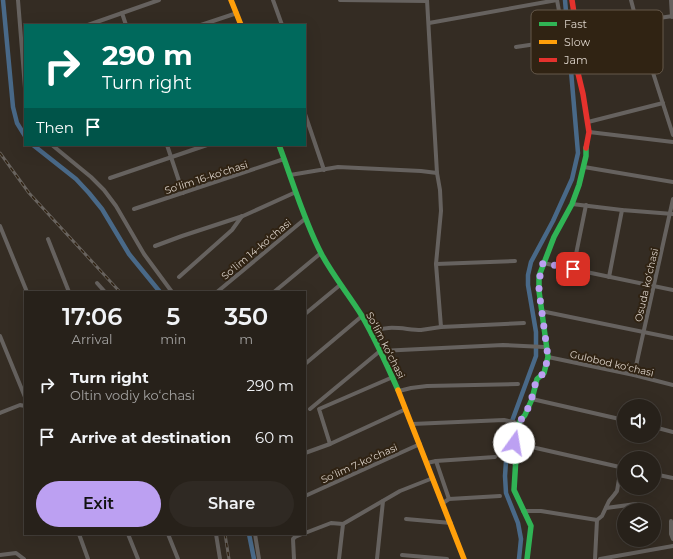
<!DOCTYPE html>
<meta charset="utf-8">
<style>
body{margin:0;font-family:Montserrat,sans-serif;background:#2f2923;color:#f1f3f6;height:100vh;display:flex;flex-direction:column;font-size:15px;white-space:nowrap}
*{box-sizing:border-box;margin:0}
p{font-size:13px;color:#a4a3a2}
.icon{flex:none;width:22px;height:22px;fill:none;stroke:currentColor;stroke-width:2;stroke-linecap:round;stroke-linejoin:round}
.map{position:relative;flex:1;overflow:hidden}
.details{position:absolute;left:24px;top:291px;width:282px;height:244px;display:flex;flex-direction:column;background:#27211a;border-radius:0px;box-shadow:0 4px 16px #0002,0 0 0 1px #433e39}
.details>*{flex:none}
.hud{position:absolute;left:24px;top:24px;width:282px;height:122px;border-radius:0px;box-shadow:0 4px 16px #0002,0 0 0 1px #433e39;background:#00695c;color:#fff;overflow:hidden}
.fabs{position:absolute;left:617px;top:399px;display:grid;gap:8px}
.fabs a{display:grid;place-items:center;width:44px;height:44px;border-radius:50%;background:#27211a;box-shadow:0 4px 16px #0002,0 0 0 1px #433e39;font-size:20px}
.pin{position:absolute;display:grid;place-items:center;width:34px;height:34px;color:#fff;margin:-17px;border-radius:8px;box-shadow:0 2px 6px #0006}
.me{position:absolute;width:44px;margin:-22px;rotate:13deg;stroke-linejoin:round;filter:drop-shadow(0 0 3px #0008)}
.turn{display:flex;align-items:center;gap:14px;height:84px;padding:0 12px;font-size:18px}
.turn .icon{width:52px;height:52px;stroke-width:2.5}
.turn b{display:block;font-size:28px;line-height:34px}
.then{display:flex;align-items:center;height:38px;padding:0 12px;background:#0003;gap:8px;font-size:15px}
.eta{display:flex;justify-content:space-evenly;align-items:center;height:68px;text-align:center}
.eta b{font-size:24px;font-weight:600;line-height:28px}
.action{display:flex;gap:8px;margin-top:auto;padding:8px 12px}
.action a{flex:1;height:46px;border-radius:24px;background:#bca0f2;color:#111;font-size:16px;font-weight:600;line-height:46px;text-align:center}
.action a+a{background:#2f2923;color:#f1f3f6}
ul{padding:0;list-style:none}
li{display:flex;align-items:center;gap:12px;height:52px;padding:0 12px}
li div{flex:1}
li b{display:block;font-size:15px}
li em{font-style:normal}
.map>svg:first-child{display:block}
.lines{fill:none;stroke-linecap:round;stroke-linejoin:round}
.canal{stroke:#496988;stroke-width:4.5}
.street{stroke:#66625f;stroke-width:4}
.fast{stroke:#30b455;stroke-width:5.5}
.slow{stroke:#ff9f0a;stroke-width:5.5}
.jam{stroke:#e5322d;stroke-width:5.5}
.rail-casing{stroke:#68635e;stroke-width:3}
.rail{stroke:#302313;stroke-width:1.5;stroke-dasharray:4.5;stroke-linecap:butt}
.route{stroke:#bca0f2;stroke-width:7;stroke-dasharray:0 12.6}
.labels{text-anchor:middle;stroke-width:4;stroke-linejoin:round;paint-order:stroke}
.street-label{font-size:10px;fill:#dcd3ca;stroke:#302313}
.key{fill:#302313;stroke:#64584a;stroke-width:1}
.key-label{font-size:11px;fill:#dcd3ca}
</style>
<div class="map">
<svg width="673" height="559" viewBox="0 0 673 559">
<rect width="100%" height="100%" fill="#342c23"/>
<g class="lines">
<!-- canal -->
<g class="canal">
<path d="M3 0 13 107 17 123 25 136"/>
<path d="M33 145 76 179 89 193 102 209 129 254 160 292"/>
<path d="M249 534 254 559"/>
<path d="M519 559 521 539 518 523 506 493 505 476 508 432 536 356V332L528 285V275L531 262 553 221 572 179 578 153 565 0"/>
</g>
<!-- street -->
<g class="street">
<path d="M18 0 25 88"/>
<path d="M273 0 282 25"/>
<path d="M340 0 427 1"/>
<path d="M631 0 637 23 673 135"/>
<path d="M671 0 672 17"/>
<path d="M122 13 126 25"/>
<path d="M429 23 557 0"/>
<path d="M88 25 159 0"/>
<path d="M201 25 237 13"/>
<path d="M576 36 589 35 645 20 673 16"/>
<path d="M516 47 556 41 561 38 563 33 557 0"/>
<path d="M305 114 324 170"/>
<path d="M588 122 663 103"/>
<path d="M589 132 673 142"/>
<path d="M52 145 91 177 104 190 116 206 144 254 172 292"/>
<path d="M167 145 183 193"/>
<path d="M584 167 673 182"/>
<path d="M437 173 440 190 441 211 436 264 441 327 524 323"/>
<path d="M290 175 338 167 421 171 437 173 427 0"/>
<path d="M110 178 207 145"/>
<path d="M572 204 622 210 673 214"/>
<path d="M134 209 284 159"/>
<path d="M0 226 27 292"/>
<path d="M48 239 69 292"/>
<path d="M155 246 182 236 243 216 296 192"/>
<path d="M543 263 673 290"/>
<path d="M436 264 515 261"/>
<path d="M573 269 586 205"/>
<path d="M179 277 232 230 242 216"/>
<path d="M609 277 622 210"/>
<path d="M97 283 105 292"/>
<path d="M217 292 306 218"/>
<path d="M274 292 321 253"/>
<path d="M541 311 673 338"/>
<path d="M305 314 340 285"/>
<path d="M371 334C386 323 405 330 421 330 428 329 434 328 441 327"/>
<path d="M0 336 25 397"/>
<path d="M548 357 634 375 673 385"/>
<path d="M305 364 362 316"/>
<path d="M634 375 673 199"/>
<path d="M393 377 319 409 330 444 406 409"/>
<path d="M399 391 411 388 427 386 518 384"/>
<path d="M532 399 624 420"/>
<path d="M310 409 380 351 503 345 544 347"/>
<path d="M0 413 20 405 25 406"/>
<path d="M412 424 504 420 517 423"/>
<path d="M654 427 673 432"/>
<path d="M514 443 624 468"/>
<path d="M305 453 330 444"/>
<path d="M436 461 495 457"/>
<path d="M427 463 436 461 449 499"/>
<path d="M654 474 673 478"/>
<path d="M305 496 420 444"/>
<path d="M443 503 449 499 500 496"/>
<path d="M606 508 636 504"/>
<path d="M523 511H541L597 520"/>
<path d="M406 519 451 523"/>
<path d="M671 521V534L673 539"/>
<path d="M305 533 331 523 343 524 400 491 433 478"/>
<path d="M79 534 88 559"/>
<path d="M128 534 138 559"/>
<path d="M168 534 178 559"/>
<path d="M216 534 220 559"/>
<path d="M255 534 259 559"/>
<path d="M0 555 16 553 24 559"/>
<path d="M402 555 447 559"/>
<path d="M294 559 293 539 295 537 302 534"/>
<path d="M339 559 343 524"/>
<path d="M377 559 383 501"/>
<path d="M595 559 597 520 602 516 609 501 614 495 617 491 621 467"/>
<path d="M600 559 673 546"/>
</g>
<!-- fast -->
<g class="fast">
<path d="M279 145C293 182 304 221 322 255 334 277 349 295 362 316 376 340 387 365 398 390"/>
<path d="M527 559 531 526 514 490 516 457 514 443 516 430 520 421 525 415 532 399 537 379 544 373 548 357 539 291V276L554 237 572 204 579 185 586 156V148"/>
</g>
<!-- slow -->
<g class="slow">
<path d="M231 0 241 25"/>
<path d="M398 390 464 559"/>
</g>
<!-- jam -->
<path class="jam" d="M572 0 575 20 577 69 583 94 589 132 586 148"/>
<defs>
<g id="rail">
<path d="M0 153 29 193 120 292"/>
<path d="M225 534 229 559"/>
</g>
</defs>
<!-- rail casing -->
<use href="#rail" class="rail-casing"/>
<!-- rail -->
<use href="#rail" class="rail"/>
</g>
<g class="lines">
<!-- route -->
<path class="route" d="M514 443 516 430 520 421 525 415 532 399V394L537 379 544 373 548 357 539 291C539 281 540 273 543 263L573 269"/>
</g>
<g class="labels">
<!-- street labels -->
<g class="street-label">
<text transform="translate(206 177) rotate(-18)" y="4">Soʻlim 16-koʻchasi</text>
<text transform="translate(256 249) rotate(-40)" y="4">Soʻlim 14-koʻchasi</text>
<text transform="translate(646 285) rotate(-77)" y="4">Osuda koʻchasi</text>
<text transform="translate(386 345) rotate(63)" y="4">Soʻlim koʻchasi</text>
<text transform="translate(612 363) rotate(13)" y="4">Gulobod koʻchasi</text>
<text transform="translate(359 463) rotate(-24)" y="4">Soʻlim 7-koʻchasi</text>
</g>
</g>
<!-- legend -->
<rect x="531" y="10" width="132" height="64" rx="6" class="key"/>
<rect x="539" y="22" width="18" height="4" fill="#30b455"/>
<rect x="539" y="40" width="18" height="4" fill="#ff9f0a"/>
<rect x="539" y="58" width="18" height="4" fill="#e5322d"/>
<g class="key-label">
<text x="564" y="28">Fast</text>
<text x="564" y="46">Slow</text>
<text x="564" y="64">Jam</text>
</g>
</svg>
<div class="fabs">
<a><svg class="icon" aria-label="sound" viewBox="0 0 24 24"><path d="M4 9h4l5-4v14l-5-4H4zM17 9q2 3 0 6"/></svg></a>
<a><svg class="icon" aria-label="search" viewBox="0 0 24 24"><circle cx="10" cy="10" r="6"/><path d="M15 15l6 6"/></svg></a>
<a><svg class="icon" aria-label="layers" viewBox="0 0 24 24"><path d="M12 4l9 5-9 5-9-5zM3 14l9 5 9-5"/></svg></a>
</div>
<div class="pin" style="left:573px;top:269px;background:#d93025"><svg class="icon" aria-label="arrive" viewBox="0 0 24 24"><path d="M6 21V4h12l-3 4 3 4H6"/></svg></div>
<svg class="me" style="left:514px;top:443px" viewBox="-20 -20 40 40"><circle r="19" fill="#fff"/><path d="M0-13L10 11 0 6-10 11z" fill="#bca0f2"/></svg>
<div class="hud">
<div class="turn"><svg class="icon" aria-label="right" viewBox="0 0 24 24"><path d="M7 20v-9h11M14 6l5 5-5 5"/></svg><div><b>290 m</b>Turn right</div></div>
<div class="then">Then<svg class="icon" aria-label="arrive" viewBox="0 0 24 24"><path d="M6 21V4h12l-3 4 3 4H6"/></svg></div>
</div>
<section class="details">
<div class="eta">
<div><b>17:06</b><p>Arrival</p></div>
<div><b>5</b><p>min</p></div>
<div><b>350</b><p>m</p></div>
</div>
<ul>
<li><svg class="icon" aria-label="right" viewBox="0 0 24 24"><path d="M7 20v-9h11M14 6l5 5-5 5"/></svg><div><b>Turn right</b><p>Oltin vodiy koʻchasi</p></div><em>290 m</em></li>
<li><svg class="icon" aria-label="arrive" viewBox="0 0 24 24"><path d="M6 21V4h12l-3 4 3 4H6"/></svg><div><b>Arrive at destination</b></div><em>60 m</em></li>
</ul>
<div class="action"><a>Exit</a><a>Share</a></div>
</section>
</div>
